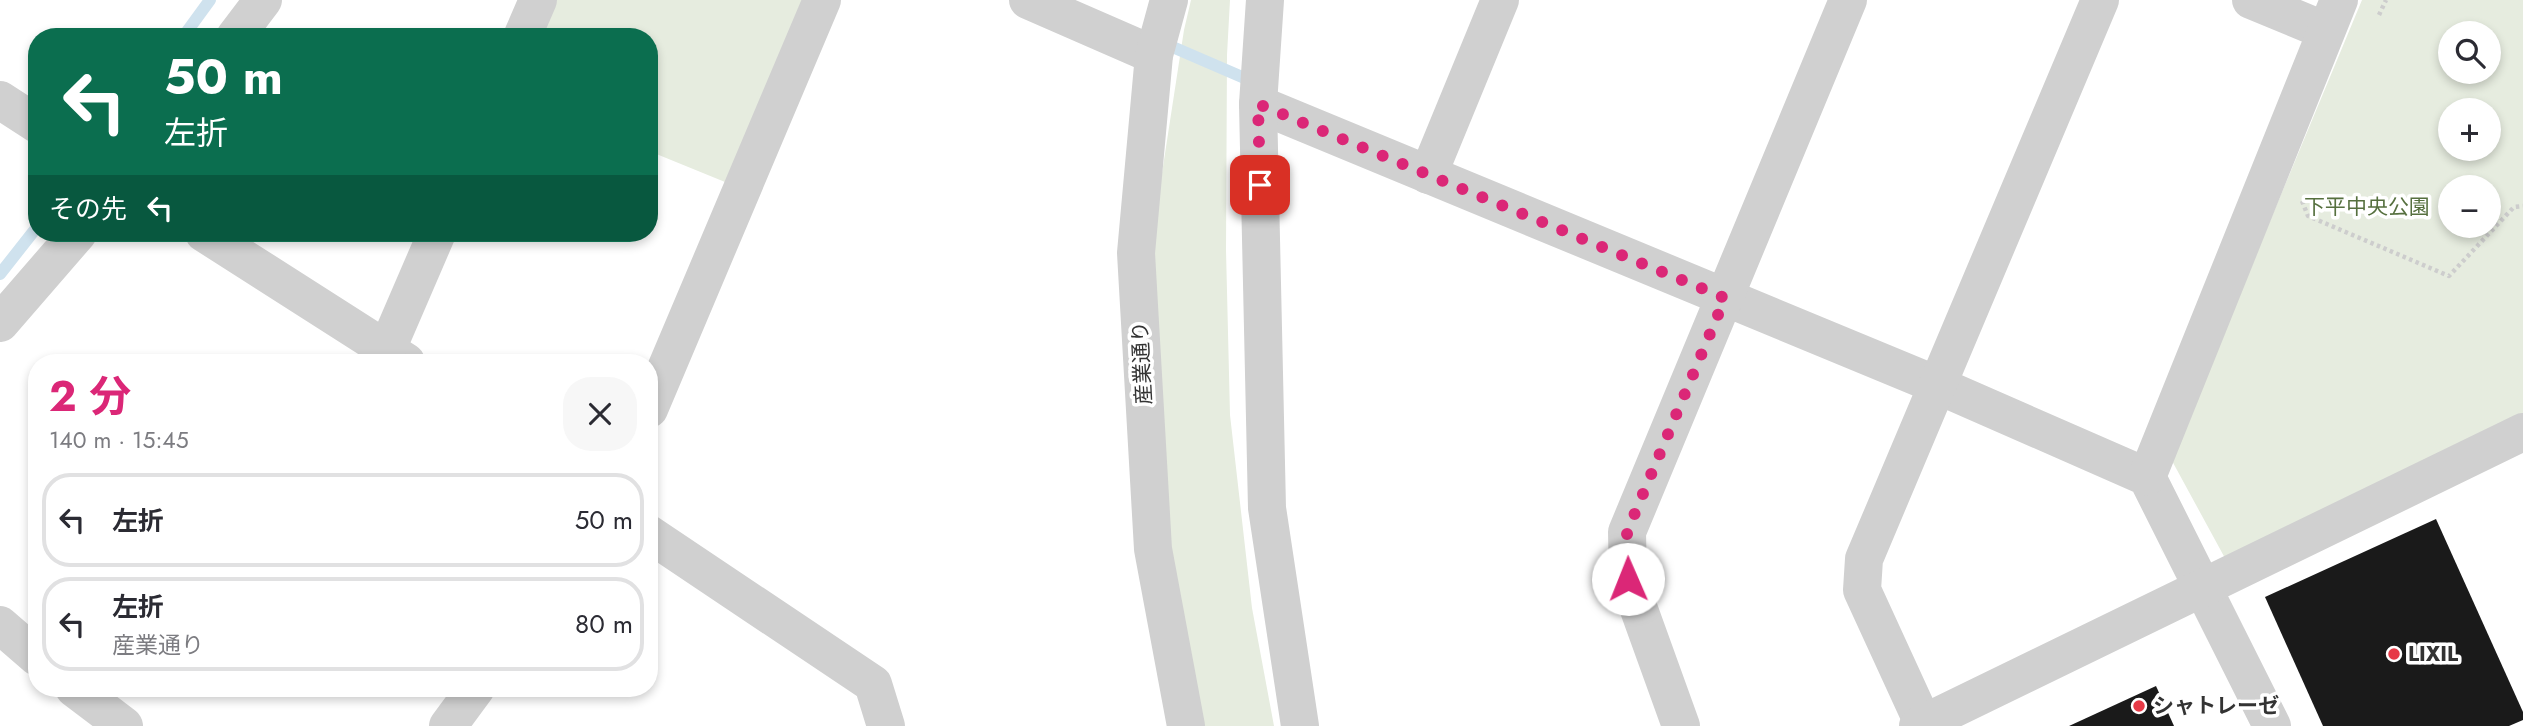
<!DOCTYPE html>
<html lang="ja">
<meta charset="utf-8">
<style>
body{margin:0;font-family:Jost,"Noto Sans JP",sans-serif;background:#f7f7f7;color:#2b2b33;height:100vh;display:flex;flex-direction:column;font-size:26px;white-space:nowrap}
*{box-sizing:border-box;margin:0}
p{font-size:23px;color:#7c7c81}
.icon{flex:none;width:38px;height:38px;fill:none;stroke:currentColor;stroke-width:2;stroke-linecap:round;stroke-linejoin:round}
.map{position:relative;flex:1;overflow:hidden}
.drawer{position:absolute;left:28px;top:354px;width:630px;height:343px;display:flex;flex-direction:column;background:#fff;border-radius:28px;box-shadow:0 4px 10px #0003}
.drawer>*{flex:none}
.hud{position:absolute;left:28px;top:28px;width:630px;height:214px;border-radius:28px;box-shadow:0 4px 10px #0003;background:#0b6e4f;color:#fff;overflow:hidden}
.controls{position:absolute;left:2438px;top:21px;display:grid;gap:14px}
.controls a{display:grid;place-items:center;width:63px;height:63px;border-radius:50%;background:#fff;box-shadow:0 4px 10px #0003;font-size:35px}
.pin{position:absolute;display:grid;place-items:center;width:60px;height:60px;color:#fff;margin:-30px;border-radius:14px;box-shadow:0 4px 10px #0006}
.me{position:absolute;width:77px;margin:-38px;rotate:359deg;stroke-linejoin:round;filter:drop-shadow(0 0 5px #0008)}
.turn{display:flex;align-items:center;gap:24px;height:147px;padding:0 21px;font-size:32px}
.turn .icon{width:91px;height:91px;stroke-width:2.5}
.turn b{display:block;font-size:49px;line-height:60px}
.then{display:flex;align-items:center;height:66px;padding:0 21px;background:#0003;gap:14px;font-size:26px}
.round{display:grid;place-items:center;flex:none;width:74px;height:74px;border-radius:28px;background:#f7f7f7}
.headline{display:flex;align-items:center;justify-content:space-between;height:119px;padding:0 21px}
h1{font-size:42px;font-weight:700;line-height:52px;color:#db2777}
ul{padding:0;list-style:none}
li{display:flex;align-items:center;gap:21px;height:94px;margin:0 14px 10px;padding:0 7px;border:4px solid #e1e1e2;border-radius:28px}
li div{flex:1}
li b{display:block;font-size:26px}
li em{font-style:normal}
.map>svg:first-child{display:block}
.green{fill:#e6ecdf;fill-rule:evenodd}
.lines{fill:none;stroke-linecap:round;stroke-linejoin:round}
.stream{stroke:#cfe2ee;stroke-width:12}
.building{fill:#1a1a1a}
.path{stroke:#cdcdcd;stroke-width:4.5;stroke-dasharray:3.5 3.5;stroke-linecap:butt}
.minor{stroke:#d0d0d0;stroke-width:38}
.tertiary{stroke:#d0d0d0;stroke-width:38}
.route{stroke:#db2777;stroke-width:12;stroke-dasharray:0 21.6}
.poi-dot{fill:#e63946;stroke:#fff;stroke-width:2.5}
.labels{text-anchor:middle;stroke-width:7;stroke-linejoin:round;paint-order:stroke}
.park-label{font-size:21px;fill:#56703f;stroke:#fff}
.street-label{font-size:21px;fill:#333;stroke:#fff}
.poi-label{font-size:21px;font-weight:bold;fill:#333;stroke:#fff;text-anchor:start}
</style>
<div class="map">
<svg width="2523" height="726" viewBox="0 0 2523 726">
<rect width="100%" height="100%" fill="#fff"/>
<!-- green -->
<g class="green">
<path d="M557 0H803L725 182 649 151V37H542Z"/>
<path d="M1191 0H1230L1227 55 1226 250 1230 415 1252 608 1274 726H1192L1167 570 1150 251 1184 30Z"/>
<path d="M2362 0H2523V418L2226 560 2171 459ZM2450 33H2488V72H2450ZM2450 110H2488V149H2450ZM2450 187H2488V226H2450Z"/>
</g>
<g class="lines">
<!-- stream -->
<g class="stream">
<path d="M183 37 210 0"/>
<path d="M1161 42 1256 83"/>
<path d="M0 274 37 227"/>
</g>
</g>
<!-- building -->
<g class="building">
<path d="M2436 519 2523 712V720L2509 726H2323L2265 597Z"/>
<path d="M2156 686 2174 726H2069Z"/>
</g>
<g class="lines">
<!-- path -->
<g class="path">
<path d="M2379 15 2386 0"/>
<path d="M2302 201 2308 216 2449 276 2514 207 2523 206"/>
</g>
<!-- minor -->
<g class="minor">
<path d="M1028 0 1154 55"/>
<path d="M2251 0 2326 31"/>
<path d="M522 37 538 0"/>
<path d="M0 100 37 124"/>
<path d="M1258 104 1937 385 2147 477 2272 726"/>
<path d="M1428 175 1500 0"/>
<path d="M204 233 406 362"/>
<path d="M387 349 437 233"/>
<path d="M649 409 822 0"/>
<path d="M2147 477 2339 0"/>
<path d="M649 534 873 684 886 726"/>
<path d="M0 625 37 657"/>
<path d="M74 688 124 726"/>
<path d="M1923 723 1862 590 1864 559 2100 0"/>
<path d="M448 726 476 688"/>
<path d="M1681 726 1628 579 1627 532 1848 0"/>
<path d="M1918 726 2523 432"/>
</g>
<!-- tertiary -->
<g class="tertiary">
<path d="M1169 0 1154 55 1136 253 1153 549 1186 726"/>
<path d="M1265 0 1258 104 1267 508 1300 726"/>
<path d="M235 37 263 0"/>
<path d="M0 323 78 233"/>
</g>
</g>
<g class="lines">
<!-- route -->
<path class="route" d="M1260 185 1258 104 1725 298 1627 532 1628 579"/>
</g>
<!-- markers -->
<g class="poi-dot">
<circle cx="2394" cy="654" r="7"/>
<circle cx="2139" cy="706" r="7"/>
</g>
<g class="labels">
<!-- park labels -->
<g class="park-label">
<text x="2367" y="214">下平中央公園</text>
</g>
<!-- street labels -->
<g class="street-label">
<text transform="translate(1142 363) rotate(-93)" y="7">産業通り</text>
</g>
<!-- poi labels -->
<g class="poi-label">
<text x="2408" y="661">LIXIL</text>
<text x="2153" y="713">シャトレーゼ</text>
</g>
</g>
</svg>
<div class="controls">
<a><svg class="icon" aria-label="search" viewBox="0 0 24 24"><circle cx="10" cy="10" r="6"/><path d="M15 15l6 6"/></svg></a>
<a>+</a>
<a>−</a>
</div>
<div class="pin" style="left:1260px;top:185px;background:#d93025"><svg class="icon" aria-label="arrive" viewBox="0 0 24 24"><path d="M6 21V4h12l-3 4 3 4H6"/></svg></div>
<svg class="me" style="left:1628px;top:579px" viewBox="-20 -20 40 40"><circle r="19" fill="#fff"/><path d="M0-13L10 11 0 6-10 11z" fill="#db2777"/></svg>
<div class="hud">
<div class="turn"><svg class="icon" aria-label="left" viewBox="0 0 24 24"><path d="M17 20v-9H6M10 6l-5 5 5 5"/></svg><div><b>50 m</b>左折</div></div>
<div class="then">その先<svg class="icon" aria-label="left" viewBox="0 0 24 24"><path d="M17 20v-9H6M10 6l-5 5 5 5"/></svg></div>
</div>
<section class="drawer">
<div class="headline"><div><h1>2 分</h1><p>140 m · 15:45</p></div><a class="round"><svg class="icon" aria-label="close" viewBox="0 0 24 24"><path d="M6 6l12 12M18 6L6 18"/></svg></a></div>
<ul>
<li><svg class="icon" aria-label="left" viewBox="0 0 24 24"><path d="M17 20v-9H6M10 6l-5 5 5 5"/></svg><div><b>左折</b></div><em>50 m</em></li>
<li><svg class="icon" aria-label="left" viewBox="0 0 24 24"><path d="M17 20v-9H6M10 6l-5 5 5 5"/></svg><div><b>左折</b><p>産業通り</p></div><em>80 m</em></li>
</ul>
</section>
</div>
